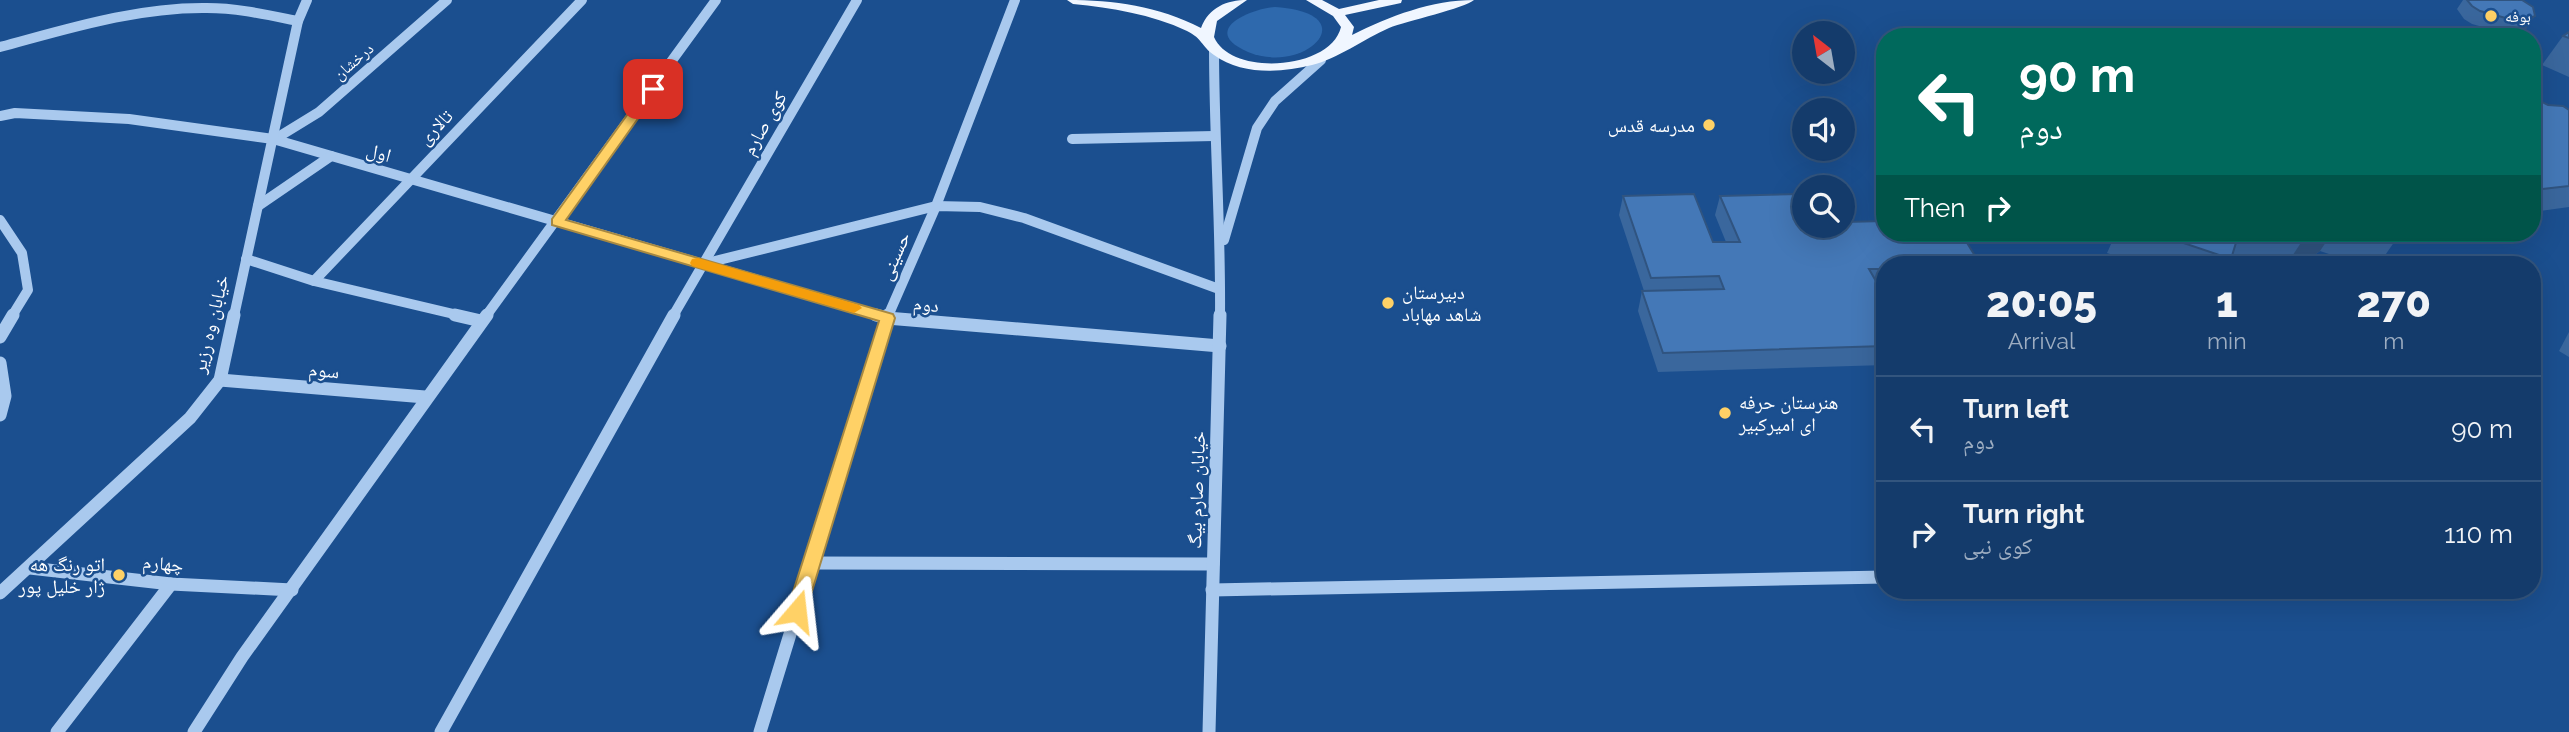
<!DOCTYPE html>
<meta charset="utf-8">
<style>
body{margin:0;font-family:Raleway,"Noto Naskh Arabic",sans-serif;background:#214673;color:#f1f3f6;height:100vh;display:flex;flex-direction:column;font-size:26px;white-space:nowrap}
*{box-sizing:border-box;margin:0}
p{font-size:23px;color:#9dadc1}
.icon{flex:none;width:38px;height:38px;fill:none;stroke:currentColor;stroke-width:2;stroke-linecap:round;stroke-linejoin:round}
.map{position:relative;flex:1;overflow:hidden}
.side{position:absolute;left:1876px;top:256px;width:665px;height:343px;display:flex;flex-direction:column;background:#143b6b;border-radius:28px;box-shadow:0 7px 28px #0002,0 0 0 2px #33557e}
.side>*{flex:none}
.top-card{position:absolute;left:1876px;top:28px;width:665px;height:214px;border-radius:28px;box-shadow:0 7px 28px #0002,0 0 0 2px #33557e;background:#00695c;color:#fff;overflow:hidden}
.needle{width:46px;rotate:329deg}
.fabs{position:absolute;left:1792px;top:21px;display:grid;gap:14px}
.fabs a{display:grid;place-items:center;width:63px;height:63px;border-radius:50%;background:#143b6b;box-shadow:0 7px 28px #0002,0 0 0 2px #33557e;font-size:35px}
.pin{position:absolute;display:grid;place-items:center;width:60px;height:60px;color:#fff;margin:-30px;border-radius:14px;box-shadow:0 4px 10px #0006}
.me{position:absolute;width:77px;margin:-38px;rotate:17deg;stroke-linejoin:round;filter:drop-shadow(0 0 5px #0008)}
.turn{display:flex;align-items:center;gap:24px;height:147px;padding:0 28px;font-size:32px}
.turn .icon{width:91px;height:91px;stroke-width:2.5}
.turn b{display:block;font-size:49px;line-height:60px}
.then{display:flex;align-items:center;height:66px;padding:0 28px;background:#0003;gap:14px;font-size:26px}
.eta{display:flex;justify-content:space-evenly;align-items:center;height:119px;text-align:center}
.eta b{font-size:42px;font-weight:800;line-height:49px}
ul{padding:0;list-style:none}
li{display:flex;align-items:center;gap:21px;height:105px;padding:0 28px;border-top:2px solid #33557e}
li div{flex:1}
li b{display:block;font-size:26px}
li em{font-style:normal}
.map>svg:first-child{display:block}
.green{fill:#2e69ad}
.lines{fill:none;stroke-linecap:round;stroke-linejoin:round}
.minor-far1{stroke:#a9c9ee;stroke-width:10}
.minor{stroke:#a9c9ee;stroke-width:13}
.major{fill:#f0f6ff;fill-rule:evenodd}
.wall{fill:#3a679d}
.shaded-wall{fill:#305480}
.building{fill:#4478b7;stroke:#305480;stroke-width:2}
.route{fill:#ffd166;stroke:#a68842;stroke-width:2}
.slow{fill:#f59e0b}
.poi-dot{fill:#ffd166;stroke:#1b4f8f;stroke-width:2.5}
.labels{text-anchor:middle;stroke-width:5;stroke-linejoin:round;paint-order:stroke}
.far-poi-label{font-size:16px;fill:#fff;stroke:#1b4f8f;text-anchor:start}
.far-street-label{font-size:16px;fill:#fff;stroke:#1b4f8f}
.street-label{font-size:19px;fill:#fff;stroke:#1b4f8f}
.poi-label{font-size:19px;fill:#fff;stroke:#1b4f8f;text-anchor:end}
</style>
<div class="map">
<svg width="2569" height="732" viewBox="0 0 2569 732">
<rect width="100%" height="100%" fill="#1b4f8f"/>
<!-- green -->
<path class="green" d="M1275 7C1367 13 1306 76 1248 52 1199 31 1249 9 1275 7Z"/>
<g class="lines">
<!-- minor-far1 -->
<g class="minor-far1">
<path d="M0 47C67 29 136 7 207 8 238 8 268 15 298 21"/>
<path d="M1214 48C1214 138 1221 227 1220 316"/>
<path d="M0 116 15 113 129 119 273 139 882 316"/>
<path d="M275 139 319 112 447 0"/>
<path d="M1072 139 1214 136"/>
<path d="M258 206 331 156"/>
<path d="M0 220 22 253 28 290 12 316"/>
<path d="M1224 240 1257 128 1275 101 1321 60"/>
<path d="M246 259 314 281 462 316"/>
<path d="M703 264 936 206 980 207 1024 218 1219 289"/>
<path d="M314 281 582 0"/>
<path d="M234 316 298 21 307 0"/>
<path d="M486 316 716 0"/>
<path d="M673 316 857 0"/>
<path d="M888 316 936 206 1015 0"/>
</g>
<!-- minor -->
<g class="minor">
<path d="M455 315 481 321"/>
<path d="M876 315 887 318 1220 346"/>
<path d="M0 337 13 315"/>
<path d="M0 363 5 396 0 415"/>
<path d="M220 380 425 397"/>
<path d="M812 563 1213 564"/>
<path d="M30 568 171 584 292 590"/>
<path d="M1212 590 1885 577"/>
<path d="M0 593 190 418 220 380 234 315"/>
<path d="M57 732 171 584"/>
<path d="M194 732 242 657 487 315"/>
<path d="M441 732 674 315"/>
<path d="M760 732 888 315"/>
<path d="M1209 732 1220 315"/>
</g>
<!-- major -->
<path class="major" d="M1067 0C1114 0 1158 6 1201 28 1209 7 1227 0 1247 0L1217 21 1214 37C1231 77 1331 70 1341 27L1333 16 1306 0H1322L1339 9 1379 0H1402L1401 3 1345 15 1354 27 1352 35C1390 16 1432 0 1474 0 1465 8 1407 21 1389 28 1364 39 1337 59 1312 65 1281 73 1241 75 1214 55 1201 46 1203 39 1187 31 1151 14 1112 8 1073 4Z"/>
</g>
<!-- wall -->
<g class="wall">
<path d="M2463 0H2522L2527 28 2515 33H2504L2472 24 2464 19 2457 9Z"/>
<path d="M2569 32V77L2542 65 2563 36Z"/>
<path d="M2532 97 2548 105 2569 110V207L2532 212Z"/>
<path d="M1623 196 1713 242H1726L1715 215 1720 196 1804 226 1885 264V288H1879L1885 297V365L1658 372 1638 311 1642 291H1644L1619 215Z"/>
<path d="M2116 233H2398L2397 238 2379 264H2359L2320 251 2302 264H2240L2229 261 2227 264H2139L2107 253Z"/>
<path d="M2569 332V357L2559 351Z"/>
</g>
<!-- shaded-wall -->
<g class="shaded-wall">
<path d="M2535 16 2527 28 2515 33 2523 20Z"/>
<path d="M2323 233H2332L2320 251 2302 264H2287L2304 238Z"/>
</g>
<!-- building -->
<g class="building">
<path d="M2467 0H2522L2533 7 2535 16 2523 20H2513L2480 11 2472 6Z"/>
<path d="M2025 29 2035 37H1978Z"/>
<path d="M2569 32V38L2563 36Z"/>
<path d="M2532 97 2548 105 2563 106 2569 110V186L2532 190Z"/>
<path d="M1694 194 1713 242H1740L1720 196 1799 194 1804 205V226H1843V222L1885 221V233H1961L1980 264H1885V269H1869L1885 297V346L1663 353 1642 291 1724 289 1719 276 1651 278 1623 196Z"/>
<path d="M2154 233H2239L2231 259Z"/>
<path d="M2258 233H2323L2304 238H2278Z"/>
<path d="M2380 233H2398L2397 238Z"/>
</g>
<!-- route -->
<path class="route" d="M653 85 659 89 566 220 893 314 895 318 806 611 803 617 797 619 790 617 787 611 879 321 552 225V219L648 86Z"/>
<!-- slow -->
<path class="slow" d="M698 258 859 305 862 308 854 313 692 266 690 263 692 259Z"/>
<!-- markers -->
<g class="poi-dot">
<circle cx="2491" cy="16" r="7"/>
<circle cx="1709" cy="125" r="7"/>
<circle cx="1388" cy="303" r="7"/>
<circle cx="1725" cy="413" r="7"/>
<circle cx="119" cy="575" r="7"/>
</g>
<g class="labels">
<!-- far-poi labels -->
<g class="far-poi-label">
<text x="2505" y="22">بوفه</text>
</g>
<!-- far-street labels -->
<g class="far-street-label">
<text transform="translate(353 61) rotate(-41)" y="6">درخشان</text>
</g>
<!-- street labels -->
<g class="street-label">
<text transform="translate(764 123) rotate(-60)" y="7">کوی صارم</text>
<text transform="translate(435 127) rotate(-46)" y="7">تالاری</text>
<text transform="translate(379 152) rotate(16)" y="7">اول</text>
<text transform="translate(894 256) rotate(-66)" y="7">حسینی</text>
<text transform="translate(926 304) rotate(5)" y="7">دوم</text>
<text transform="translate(210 324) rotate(-76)" y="7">خیابان وه رزیر</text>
<text transform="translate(324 370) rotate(5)" y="7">سوم</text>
<text transform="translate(1196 490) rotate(-88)" y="7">خیابان صارم بیگ</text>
<text transform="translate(163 563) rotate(5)" y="7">چهارم</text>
</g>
<!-- poi labels -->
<g class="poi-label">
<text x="1695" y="132">مدرسه قدس</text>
<text x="1402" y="299" text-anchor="start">دبیرستان<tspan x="1402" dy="22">شاهد مهاباد</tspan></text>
<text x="1739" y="409" text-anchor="start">هنرستان حرفه<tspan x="1739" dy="22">ای امیرکبیر</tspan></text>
<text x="105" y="571">اتو رنگ هه<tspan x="105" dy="22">ژار خلیل پور</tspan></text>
</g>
</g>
</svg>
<div class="fabs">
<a><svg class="needle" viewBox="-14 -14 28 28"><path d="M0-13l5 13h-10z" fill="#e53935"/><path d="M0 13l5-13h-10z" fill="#9dadc1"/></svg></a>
<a><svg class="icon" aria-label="sound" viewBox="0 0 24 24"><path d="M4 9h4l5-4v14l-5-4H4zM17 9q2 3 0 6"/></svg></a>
<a><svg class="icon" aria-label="search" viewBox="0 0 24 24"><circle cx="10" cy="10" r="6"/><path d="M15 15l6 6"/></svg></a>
</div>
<div class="pin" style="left:653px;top:89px;background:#d93025"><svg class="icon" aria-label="arrive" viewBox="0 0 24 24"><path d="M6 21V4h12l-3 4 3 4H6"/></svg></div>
<svg class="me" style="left:797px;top:611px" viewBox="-20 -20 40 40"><path d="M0-17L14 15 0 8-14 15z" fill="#ffd166" stroke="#fff" stroke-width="4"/></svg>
<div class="top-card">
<div class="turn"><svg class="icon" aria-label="left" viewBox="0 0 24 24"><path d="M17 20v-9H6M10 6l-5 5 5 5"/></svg><div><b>90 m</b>دوم</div></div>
<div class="then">Then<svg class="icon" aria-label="right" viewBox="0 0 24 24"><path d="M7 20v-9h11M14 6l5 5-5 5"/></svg></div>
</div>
<section class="side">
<div class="eta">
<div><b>20:05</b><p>Arrival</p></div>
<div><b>1</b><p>min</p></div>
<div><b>270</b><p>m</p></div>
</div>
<ul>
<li><svg class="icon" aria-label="left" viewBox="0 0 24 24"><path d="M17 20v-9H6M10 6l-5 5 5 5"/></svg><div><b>Turn left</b><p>دوم</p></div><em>90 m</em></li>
<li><svg class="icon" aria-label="right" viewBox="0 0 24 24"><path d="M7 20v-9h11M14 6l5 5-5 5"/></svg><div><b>Turn right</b><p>کوی نبی</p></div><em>110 m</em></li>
</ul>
</section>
</div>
